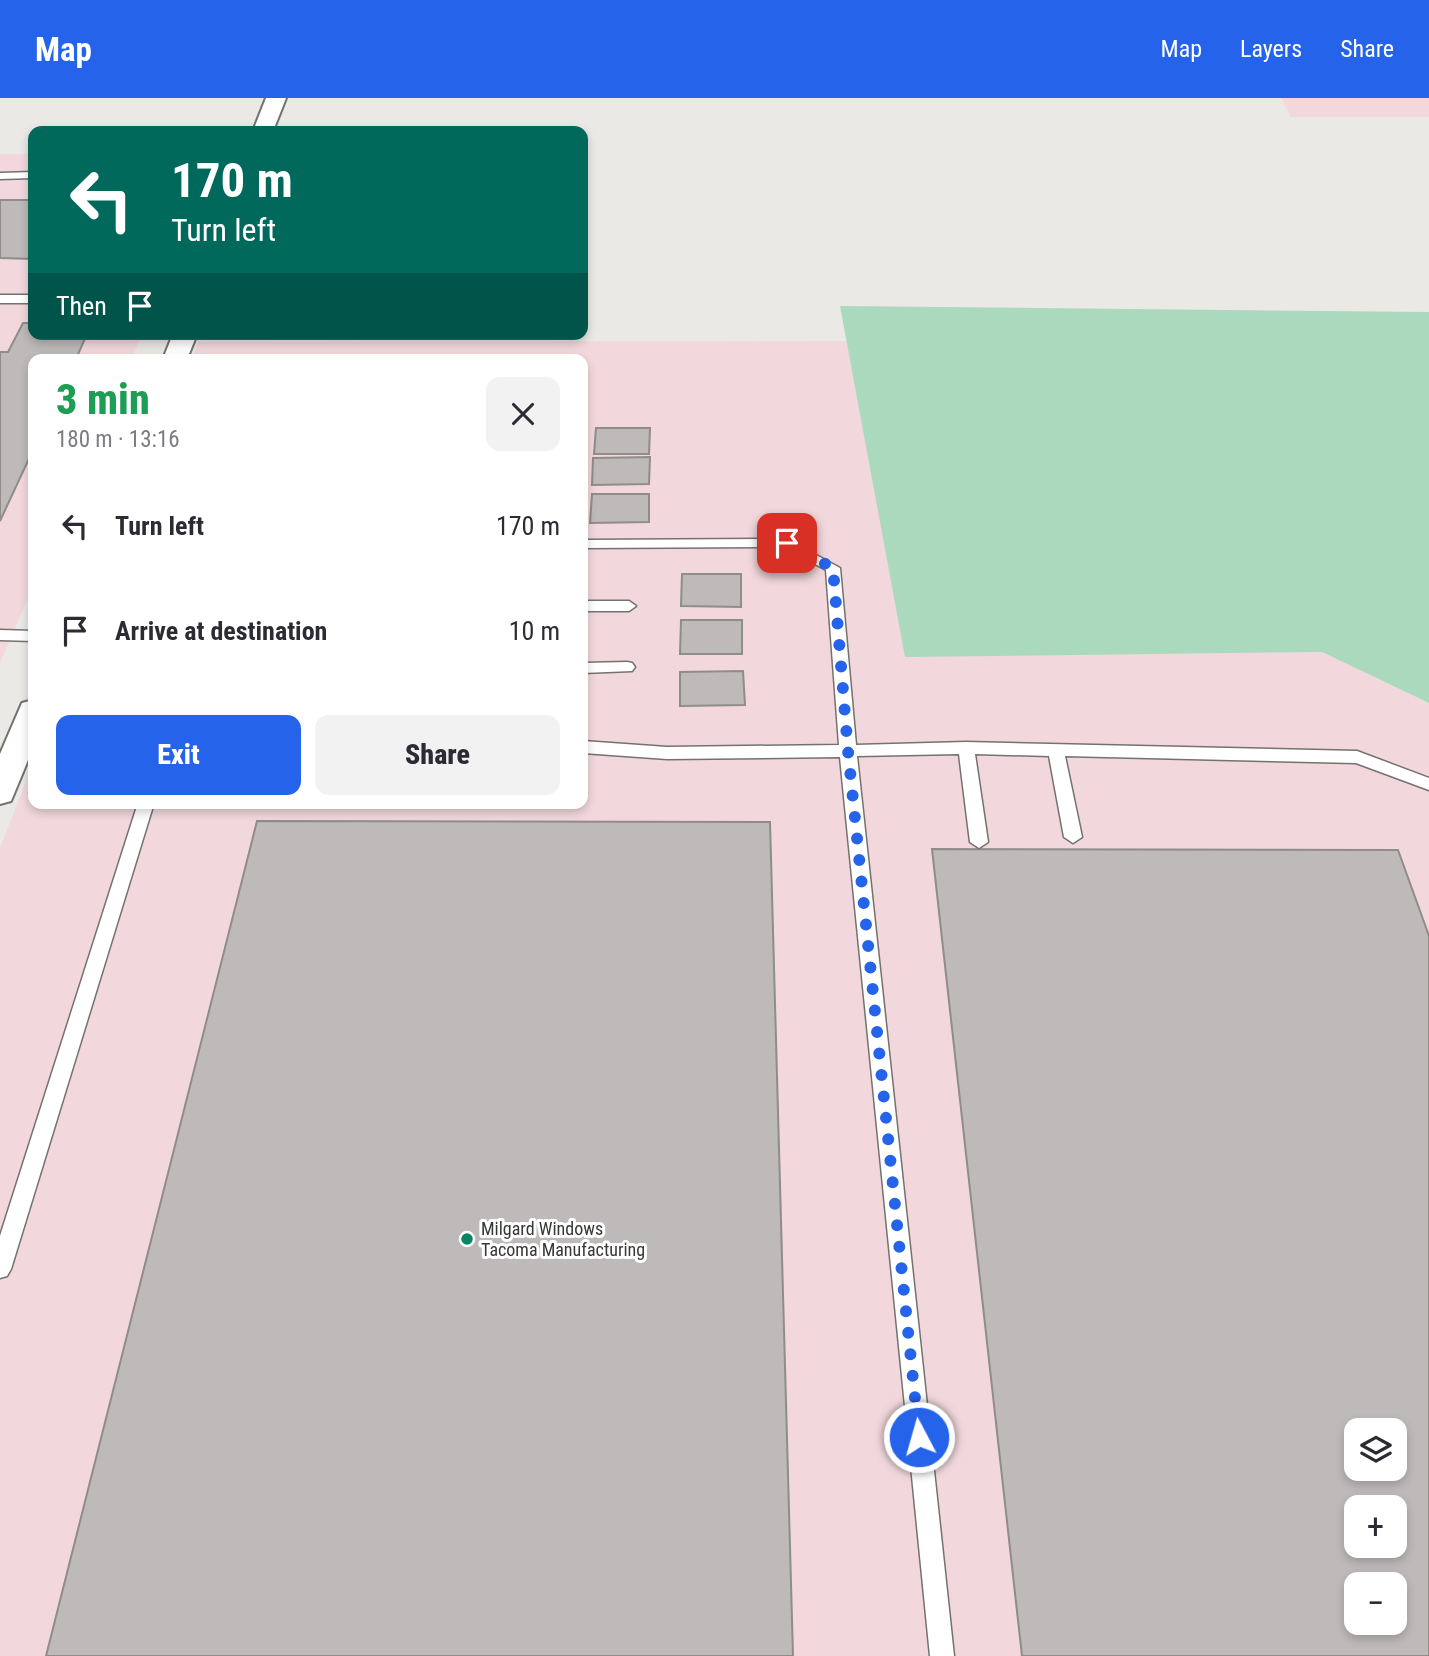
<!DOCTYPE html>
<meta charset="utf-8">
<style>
body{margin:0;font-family:"Roboto Condensed",sans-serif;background:#f2f2f3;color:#2b2b33;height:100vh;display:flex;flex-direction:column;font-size:26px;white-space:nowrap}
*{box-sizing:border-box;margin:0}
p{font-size:23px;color:#7c7c81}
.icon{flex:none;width:38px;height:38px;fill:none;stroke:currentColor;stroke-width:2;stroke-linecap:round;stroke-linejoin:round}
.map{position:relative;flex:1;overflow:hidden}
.panel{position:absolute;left:28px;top:256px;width:560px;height:455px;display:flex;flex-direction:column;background:#fff;border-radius:14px;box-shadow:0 4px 10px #0003}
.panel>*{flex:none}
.top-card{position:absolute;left:28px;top:28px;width:560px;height:214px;border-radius:14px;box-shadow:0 4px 10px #0003;background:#00695c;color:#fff;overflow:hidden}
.fabs{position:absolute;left:1344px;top:1320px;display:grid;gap:14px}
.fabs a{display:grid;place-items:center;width:63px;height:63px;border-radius:14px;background:#fff;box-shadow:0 4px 10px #0003;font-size:35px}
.pin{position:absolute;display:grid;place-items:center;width:60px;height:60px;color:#fff;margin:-30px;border-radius:14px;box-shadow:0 4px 10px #0006}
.me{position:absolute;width:77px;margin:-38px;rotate:354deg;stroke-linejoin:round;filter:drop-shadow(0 0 5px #0008)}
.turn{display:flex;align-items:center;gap:24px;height:147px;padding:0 28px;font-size:32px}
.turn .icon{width:91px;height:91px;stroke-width:2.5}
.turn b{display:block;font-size:49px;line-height:60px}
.then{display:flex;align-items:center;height:66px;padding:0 28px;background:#0003;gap:14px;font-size:26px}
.round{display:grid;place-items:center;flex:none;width:74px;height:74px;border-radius:14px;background:#f2f2f3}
.overview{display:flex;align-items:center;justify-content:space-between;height:119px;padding:0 28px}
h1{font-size:42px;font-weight:800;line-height:52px;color:#1e9e55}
.action{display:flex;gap:14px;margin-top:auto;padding:14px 28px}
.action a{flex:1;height:80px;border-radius:14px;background:#2563eb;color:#fff;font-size:28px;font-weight:800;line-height:80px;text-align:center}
.action a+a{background:#f2f2f3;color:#2b2b33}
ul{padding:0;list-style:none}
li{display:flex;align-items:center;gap:21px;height:105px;padding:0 28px}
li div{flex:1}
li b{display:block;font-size:26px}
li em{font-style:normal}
header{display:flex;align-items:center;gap:42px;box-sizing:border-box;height:98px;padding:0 35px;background:#2563eb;color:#fff}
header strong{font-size:33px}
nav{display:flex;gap:38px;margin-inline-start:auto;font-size:24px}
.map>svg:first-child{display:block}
.industrial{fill:#f2d8dc;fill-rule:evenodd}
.green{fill:#abd9be}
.building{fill:#bebab9;stroke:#8f8c8a;stroke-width:2;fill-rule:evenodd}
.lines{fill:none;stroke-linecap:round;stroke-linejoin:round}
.service-casing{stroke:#74726f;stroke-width:3}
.minor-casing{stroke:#74726f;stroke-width:4}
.service{fill:#fff;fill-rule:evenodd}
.minor{fill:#fff;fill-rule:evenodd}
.route{stroke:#2563eb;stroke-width:12;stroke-dasharray:0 21.6}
.poi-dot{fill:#088566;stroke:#fff;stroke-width:2.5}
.labels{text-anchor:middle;stroke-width:6;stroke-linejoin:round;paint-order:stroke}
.poi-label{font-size:18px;fill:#383736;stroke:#fff;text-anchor:start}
</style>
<header>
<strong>Map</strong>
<nav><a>Map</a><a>Layers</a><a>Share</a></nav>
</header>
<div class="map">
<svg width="1429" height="1558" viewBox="0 0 1429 1558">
<rect width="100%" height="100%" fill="#ebe9e6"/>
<!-- industrial -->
<g class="industrial">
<path d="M1281 0H1429V19H1291Z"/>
<path d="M0 56H33V236H142L132 261H33V489L0 565Z"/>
<path d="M847 243 906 558 1322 554 1429 605V1558H0V750L33 665V705H583V261H192L198 244ZM1356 1332H1395V1370H1356ZM1356 1409H1395V1447H1356ZM1356 1486H1395V1524H1356Z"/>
</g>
<!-- green -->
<path class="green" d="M840 208 1429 214V605L1322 554 905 559Z"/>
<!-- building -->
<g class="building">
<path d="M0 102H33V161L0 160Z"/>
<path d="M23 225H33V236H87L76 261H33V352L0 423V254H8Z"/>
<path d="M596 330H650L649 356H594Z"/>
<path d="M650 359 649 386 592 387 593 360Z"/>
<path d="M592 396H649V424L590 425Z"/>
<path d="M682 476H741V509L681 508Z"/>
<path d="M681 522H742V556H680Z"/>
<path d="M743 573 745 607 680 608V574Z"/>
<path d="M257 723 770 724 793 1558H46Z"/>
<path d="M932 751 1398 752 1429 838V1558H1022ZM1356 1332H1395V1370H1356ZM1356 1409H1395V1447H1356ZM1356 1486H1395V1524H1356Z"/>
</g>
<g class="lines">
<defs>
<g id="service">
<path d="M33 74V80L0 81V75Z"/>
<rect x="0" y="197" width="33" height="8"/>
<path d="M787 441 840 470 856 647 966 644 1357 653 1429 680V692L1356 665 1065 658 1082 739 1073 745 1064 739 1049 658 975 656 988 744 979 750 970 744 959 656 857 658 954 1558H930L840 659 667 661 583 655V643L667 649 839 647 826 472 784 449 583 450V442Z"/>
<path d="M583 503H629L636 508 629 513H583Z"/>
<path d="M0 532 33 533V543L0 542Z"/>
<path d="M627 564 632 565 635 569 632 573 583 575V565Z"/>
<path d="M138 705H154L11 1171 7 1178 0 1180V1138Z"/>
</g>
<g id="minor">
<path d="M266 0H286L273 33H253Z"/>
<path d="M173 236H197L187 261H163Z"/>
<path d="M33 602V650L11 703 0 706V656L22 605Z"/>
</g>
</defs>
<!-- service casing -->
<use href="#service" class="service-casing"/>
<!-- minor casing -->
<use href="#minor" class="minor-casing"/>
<!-- service -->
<use href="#service" class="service"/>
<!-- minor -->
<use href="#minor" class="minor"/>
</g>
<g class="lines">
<!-- route -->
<path class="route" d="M787 445 833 470 848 653 919 1339"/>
</g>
<!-- markers -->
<circle class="poi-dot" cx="467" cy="1141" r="7"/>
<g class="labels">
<!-- poi labels -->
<g class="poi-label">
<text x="481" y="1137">Milgard Windows<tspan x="481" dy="21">Tacoma Manufacturing</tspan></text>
</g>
</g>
</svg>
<div class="fabs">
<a><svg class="icon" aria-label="layers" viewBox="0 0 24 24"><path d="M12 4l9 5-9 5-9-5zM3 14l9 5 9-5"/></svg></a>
<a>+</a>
<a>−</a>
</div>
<div class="pin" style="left:787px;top:445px;background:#d93025"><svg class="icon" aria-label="arrive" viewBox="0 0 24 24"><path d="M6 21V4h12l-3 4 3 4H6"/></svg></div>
<svg class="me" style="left:919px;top:1339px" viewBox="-20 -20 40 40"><circle r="17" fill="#2563eb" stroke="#fff" stroke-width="3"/><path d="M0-11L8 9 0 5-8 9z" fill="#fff"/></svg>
<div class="top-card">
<div class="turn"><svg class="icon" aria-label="left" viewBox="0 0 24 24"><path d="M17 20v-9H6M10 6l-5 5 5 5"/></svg><div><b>170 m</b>Turn left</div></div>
<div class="then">Then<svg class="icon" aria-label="arrive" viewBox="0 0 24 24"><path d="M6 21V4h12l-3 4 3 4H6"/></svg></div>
</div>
<section class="panel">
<div class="overview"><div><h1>3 min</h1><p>180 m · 13:16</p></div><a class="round"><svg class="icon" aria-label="close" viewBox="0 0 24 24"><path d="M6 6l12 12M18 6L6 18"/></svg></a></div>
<ul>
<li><svg class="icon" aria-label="left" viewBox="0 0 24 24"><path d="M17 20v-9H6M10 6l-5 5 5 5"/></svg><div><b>Turn left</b></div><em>170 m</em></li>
<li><svg class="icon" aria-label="arrive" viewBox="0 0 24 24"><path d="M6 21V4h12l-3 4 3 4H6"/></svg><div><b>Arrive at destination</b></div><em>10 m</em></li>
</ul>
<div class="action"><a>Exit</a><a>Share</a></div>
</section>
</div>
